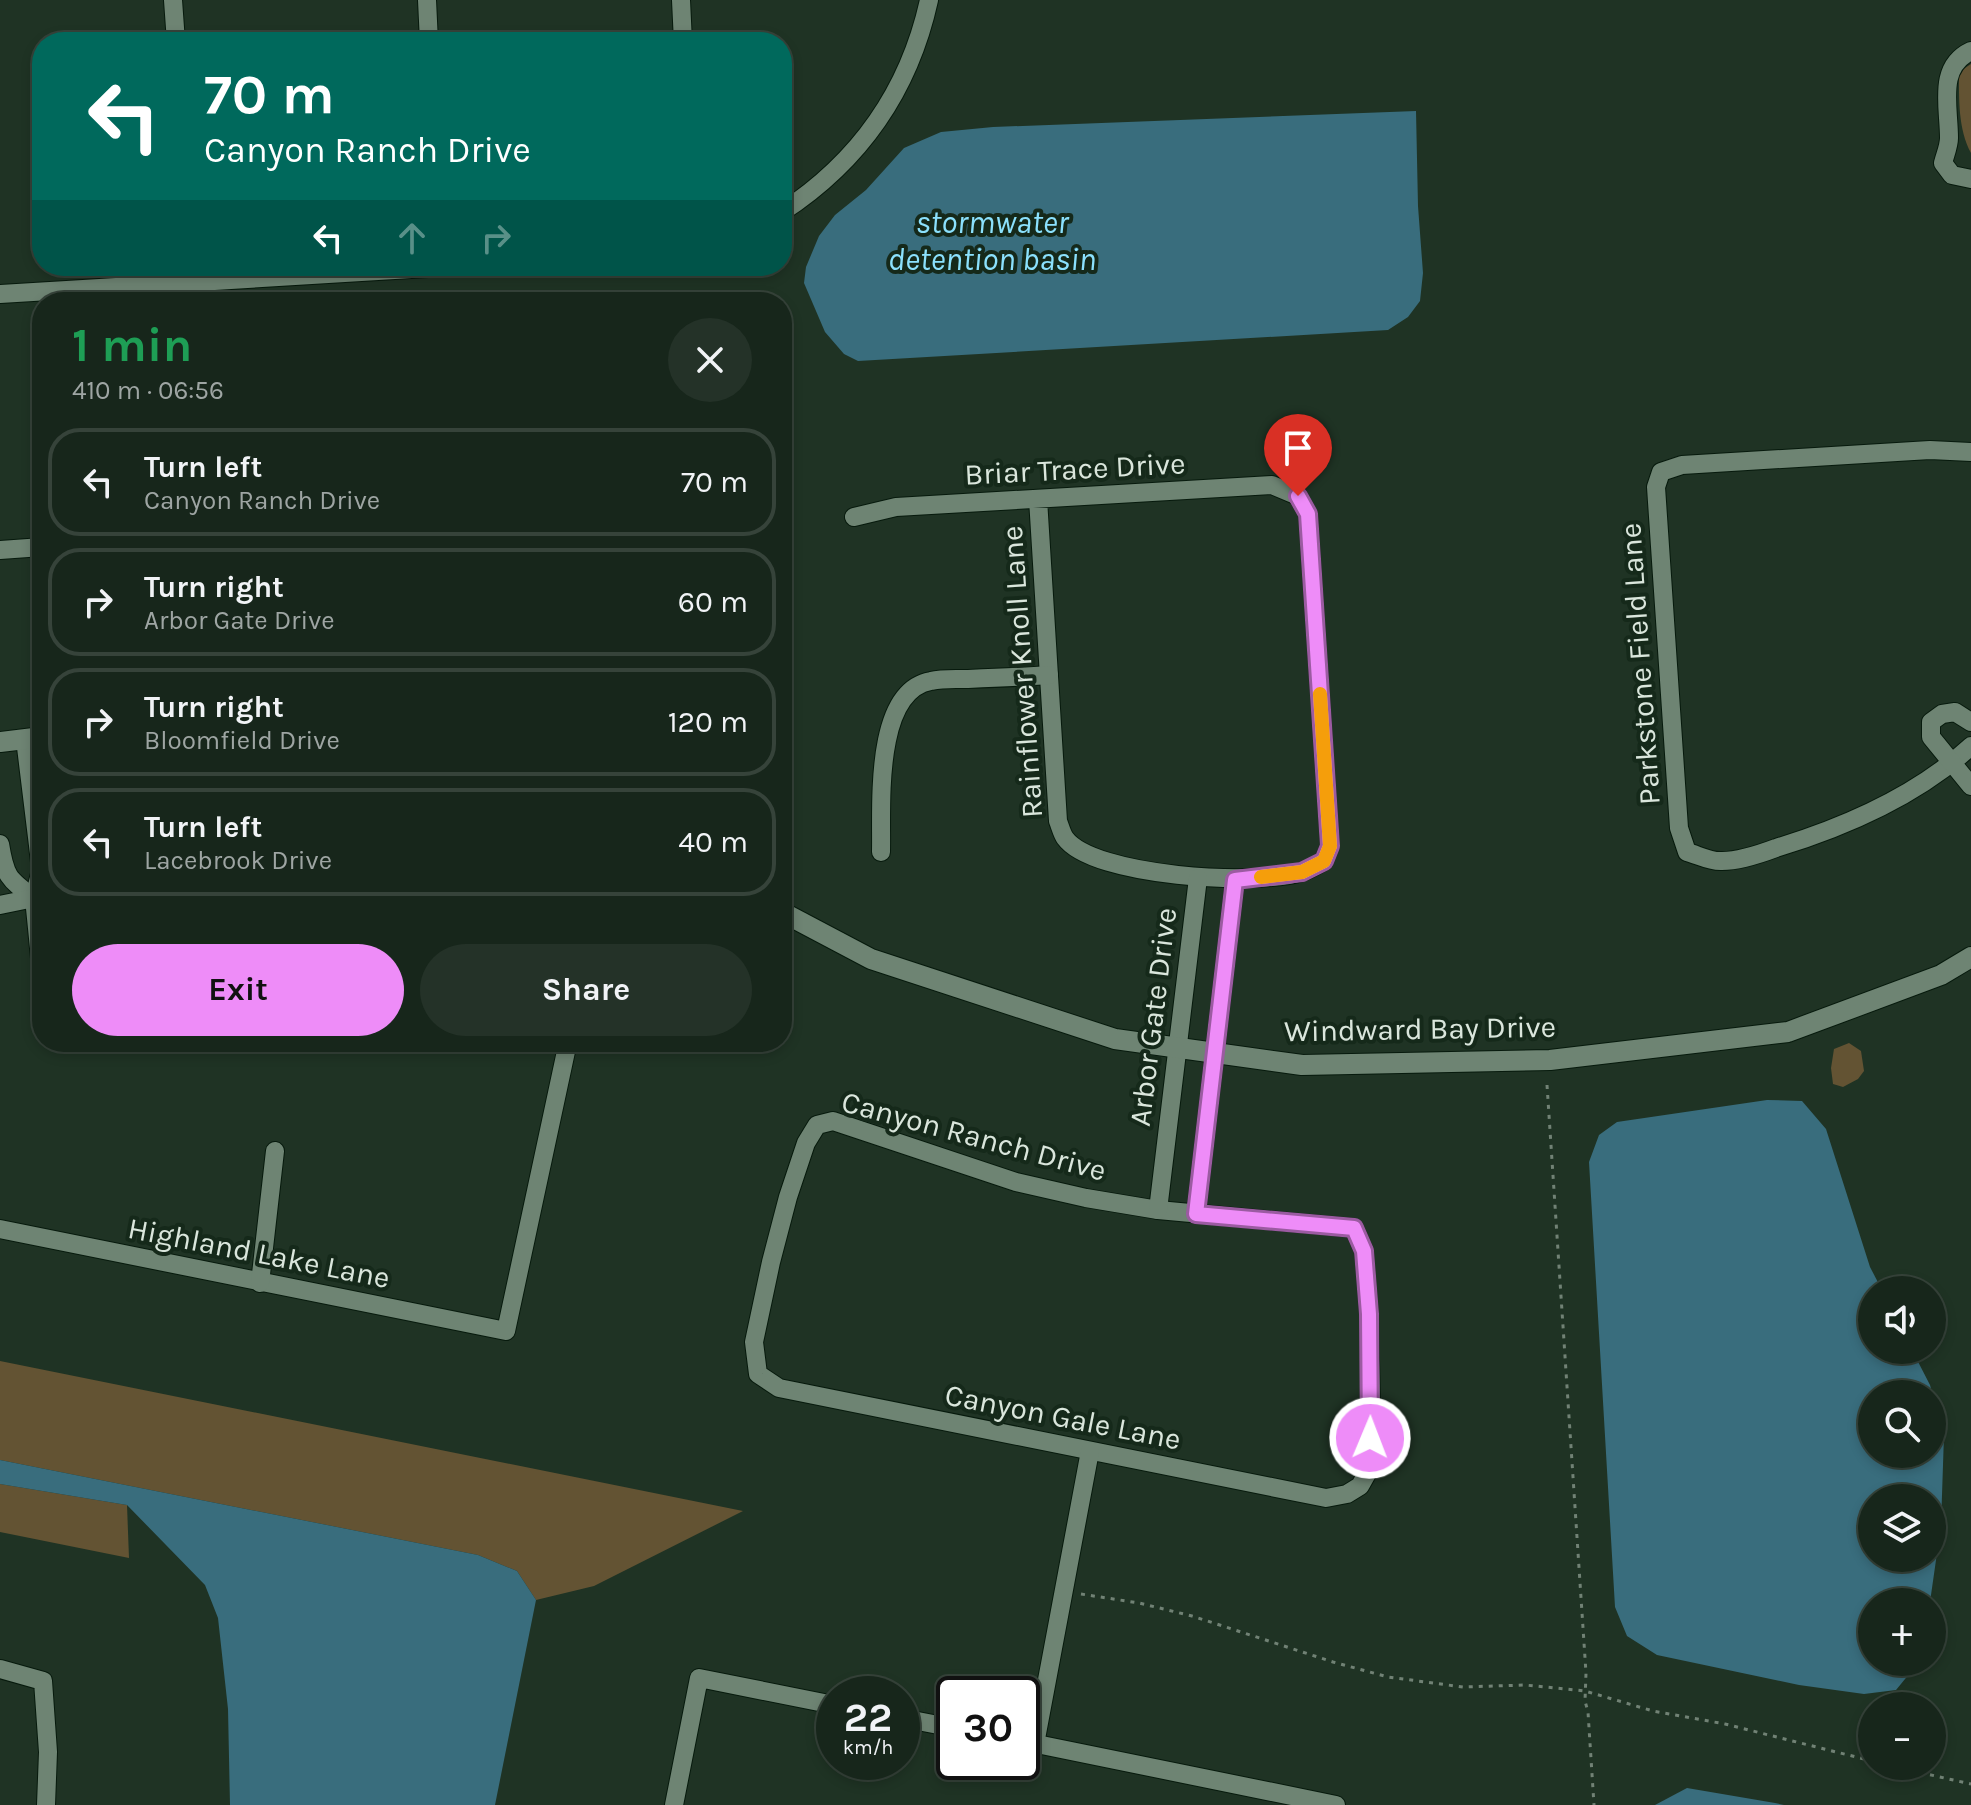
<!DOCTYPE html>
<meta charset="utf-8">
<style>
body{margin:0;font-family:Karla,sans-serif;background:#243228;color:#f1f3f6;height:100vh;display:flex;flex-direction:column;font-size:30px;white-space:nowrap}
*{box-sizing:border-box;margin:0}
p{font-size:26px;color:#9ea5a3}
.icon{flex:none;width:44px;height:44px;fill:none;stroke:currentColor;stroke-width:2;stroke-linecap:round;stroke-linejoin:round}
.map{position:relative;flex:1;overflow:hidden}
.drawer{position:absolute;left:32px;top:292px;width:760px;height:760px;display:flex;flex-direction:column;background:#17261b;border-radius:32px;box-shadow:0 4px 12px #0003,0 0 0 2px #36433a}
.drawer>*{flex:none}
.guide{position:absolute;left:32px;top:32px;width:760px;height:244px;border-radius:32px;box-shadow:0 4px 12px #0003,0 0 0 2px #36433a;background:#00695c;color:#fff;overflow:hidden}
.fabs{position:absolute;left:1858px;top:1276px;display:grid;gap:16px}
.fabs a{display:grid;place-items:center;width:88px;height:88px;border-radius:50%;background:#17261b;box-shadow:0 4px 12px #0003,0 0 0 2px #36433a;font-size:40px}
.speed{position:absolute;left:816px;top:1676px;display:flex;gap:16px;font-size:40px;font-weight:700;text-align:center}
.speed>*{display:grid;place-content:center;width:104px;height:104px;border-radius:50%;background:#17261b;box-shadow:0 4px 12px #0003,0 0 0 2px #36433a;line-height:1}
.speed small{font-size:20px;font-weight:400}
.speed .limit{border:4px solid #111;border-radius:12px;background:#fff;color:#111}
.pin{position:absolute;display:grid;place-items:center;width:68px;height:68px;color:#fff;margin:-82px -34px;border-radius:50% 50% 50% 0;rotate:-45deg;box-shadow:0 0 8px #0007}
.pin .icon{rotate:45deg}
.me{position:absolute;width:88px;margin:-44px;rotate:1deg;stroke-linejoin:round;filter:drop-shadow(0 0 6px #0008)}
.turn{display:flex;align-items:center;gap:28px;height:168px;padding:0 40px;font-size:36px}
.turn .icon{width:104px;height:104px;stroke-width:2.5}
.turn b{display:block;font-size:56px;line-height:68px}
.lanes{display:flex;align-items:center;height:76px;padding:0 40px;background:#0003;justify-content:center;gap:40px;direction:ltr}
.lanes .off{opacity:.35}
.round{display:grid;place-items:center;flex:none;width:84px;height:84px;border-radius:42px;background:#243228}
.headline{display:flex;align-items:center;justify-content:space-between;height:136px;padding:0 40px}
h1{font-size:48px;font-weight:700;line-height:60px;color:#1e9e55}
.button{display:flex;gap:16px;margin-top:auto;padding:16px 40px}
.button a{flex:1;height:92px;border-radius:48px;background:#ee8cf8;color:#111;font-size:32px;font-weight:700;line-height:92px;text-align:center}
.button a+a{background:#243228;color:#f1f3f6}
ul{padding:0;list-style:none}
li{display:flex;align-items:center;gap:24px;height:108px;margin:0 16px 12px;padding:0 24px;border:4px solid #36433a;border-radius:32px}
li div{flex:1}
li b{display:block;font-size:30px}
li em{font-style:normal}
.map>svg:first-child{display:block}
.green{fill:#635333}
.water{fill:#396d7d;fill-rule:evenodd}
.lines{fill:none;stroke-linecap:round;stroke-linejoin:round}
.minor-casing{stroke:#071a0d;stroke-width:20}
.tertiary-casing{stroke:#071a0d;stroke-width:22}
.path{stroke:#718275;stroke-width:3;stroke-dasharray:4 6;stroke-linecap:butt}
.minor{stroke:#6e8473;stroke-width:18}
.tertiary{stroke:#6e8473;stroke-width:20}
.route-casing{stroke:#9b5ba1;stroke-width:20}
.route{stroke:#ee8cf8;stroke-width:14}
.slow{stroke:#f59e0b;stroke-width:14}
.labels{text-anchor:middle;stroke-width:8;stroke-linejoin:round;paint-order:stroke}
.street-label{font-size:30px;fill:#dae6dc;stroke:#15291a}
.water-label{font-size:32px;font-style:italic;fill:#8be1fd;stroke:#15291a}
</style>
<div class="map">
<svg width="1971" height="1805" viewBox="0 0 1971 1805">
<rect width="100%" height="100%" fill="#1f3324"/>
<!-- green -->
<g class="green">
<path d="M1971 64V153C1958 129 1959 99 1959 72Z"/>
<path d="M1849 1043 1861 1051 1864 1071 1858 1079 1843 1087 1833 1084 1831 1068 1834 1049Z"/>
<path d="M0 1361 743 1511 594 1586 536 1600 517 1571 478 1555 0 1460Z"/>
<path d="M0 1484 127 1505 129 1558 0 1532Z"/>
</g>
<!-- water -->
<g class="water">
<path d="M1416 111 1418 206 1423 273 1420 301 1408 317 1388 330 858 361 844 354 825 332 804 283 806 267 819 236 835 215 866 190 904 148 941 132 993 127Z"/>
<path d="M1767 1100 1802 1101 1826 1129 1870 1267 1882 1290H1872V1350H1912L1930 1385 1944 1435 1941 1525 1930 1602H1872V1662H1919L1896 1690 1864 1694 1799 1685 1657 1655 1627 1636 1615 1607 1589 1162 1599 1135 1617 1122ZM1872 1394H1932V1454H1872ZM1872 1498H1932V1558H1872Z"/>
<path d="M0 1460 478 1555 517 1571 536 1600 495 1805H230L228 1709 218 1618 205 1585 127 1505 0 1484Z"/>
<path d="M1687 1788 1775 1803 1784 1805H1655Z"/>
</g>
<g class="lines">
<defs>
<g id="minor">
<path d="M173 0 176 42"/>
<path d="M427 0 429 42"/>
<path d="M681 0 683 42"/>
<path d="M1971 51C1937 67 1949 106 1949 138 1949 146 1945 155 1943 163L1952 175 1971 179"/>
<path d="M782 212C860 161 909 91 929 0"/>
<path d="M0 294 461 266"/>
<path d="M1971 452 1930 450 1682 465 1661 472 1656 487 1679 828 1687 852C1698 855 1711 862 1722 861 1740 861 1760 854 1776 848 1845 827 1918 795 1971 746"/>
<path d="M854 517 896 507 1272 485 1298 496 1308 514 1330 846 1324 861C1317 865 1309 870 1302 872 1258 886 1093 877 1065 838 1062 834 1060 826 1058 821L1038 499"/>
<path d="M0 550 42 547"/>
<path d="M1971 722 1955 712 1942 714 1931 722V737L1971 786"/>
<path d="M25 739 41 870 34 898 42 978"/>
<path d="M0 844C5 876 8 879 34 898"/>
<path d="M881 852C882 808 873 691 931 681 943 678 956 679 968 679 995 678 1022 677 1049 675"/>
<path d="M0 905 39 897"/>
<path d="M833 1121 1016 1182 1086 1198 1158 1210 1354 1228 1364 1251 1369 1314 1371 1406 1369 1470 1360 1486 1347 1494 1326 1498 779 1388 758 1374 754 1342 771 1262 788 1197 806 1143 817 1125Z"/>
<path d="M1158 1210 1198 878"/>
<path d="M1196 1214 1235 880"/>
<path d="M0 1229 506 1331 568 1042"/>
<path d="M260 1283 275 1151"/>
<path d="M0 1669 43 1681 48 1752 46 1805"/>
<path d="M902 1718 954 1728"/>
<path d="M1022 1741 1336 1805"/>
<path d="M1035 1744 1090 1451"/>
<path d="M674 1805 699 1678 834 1705"/>
</g>
<g id="tertiary">
<path d="M0 742 42 737"/>
<path d="M782 912 871 959 1115 1039 1302 1065 1550 1060 1788 1032 1941 975 1971 957"/>
</g>
</defs>
<!-- minor casing -->
<use href="#minor" class="minor-casing"/>
<!-- tertiary casing -->
<use href="#tertiary" class="tertiary-casing"/>
<!-- path -->
<g class="path">
<path d="M1547 1085 1586 1673 1585 1701 1588 1712 1594 1805"/>
<path d="M1081 1594 1139 1603 1192 1616 1333 1662 1388 1677 1463 1687 1525 1685 1585 1691 1653 1711 1725 1724 1872 1761"/>
<path d="M1891 1766 1971 1784"/>
</g>
<!-- minor -->
<use href="#minor" class="minor"/>
<!-- tertiary -->
<use href="#tertiary" class="tertiary"/>
</g>
<g class="lines">
<defs>
<path id="route" d="M1298 496 1308 514 1330 846 1324 861 1302 872 1235 880 1196 1214 1354 1228 1364 1251 1369 1314 1370 1438"/>
</defs>
<!-- route casing -->
<use href="#route" class="route-casing"/>
<!-- route -->
<use href="#route" class="route"/>
<!-- slow -->
<path class="slow" d="M1261 877 1302 872 1324 861 1330 846 1320 694"/>
</g>
<g class="labels">
<!-- street labels -->
<g class="street-label">
<text transform="translate(1075 469) rotate(-3)" y="10">Briar Trace Drive</text>
<text transform="translate(1640 664) rotate(-94)" y="10">Parkstone Field Lane</text>
<text transform="translate(1022 672) rotate(-94)" y="10">Rainflower Knoll Lane</text>
<text transform="translate(1153 1017) rotate(-83)" y="10">Arbor Gate Drive</text>
<text transform="translate(1420 1029) rotate(-1)" y="10">Windward Bay Drive</text>
<text transform="translate(974 1136) rotate(15)" y="10">Canyon Ranch Drive</text>
<text transform="translate(259 1253) rotate(11)" y="10">Highland Lake Lane</text>
<text transform="translate(1063 1417) rotate(11)" y="10">Canyon Gale Lane</text>
</g>
<!-- water labels -->
<g class="water-label">
<text x="992" y="233">stormwater<tspan x="992" dy="37">detention basin</tspan></text>
</g>
</g>
</svg>
<div class="fabs">
<a><svg class="icon" aria-label="sound" viewBox="0 0 24 24"><path d="M4 9h4l5-4v14l-5-4H4zM17 9q2 3 0 6"/></svg></a>
<a><svg class="icon" aria-label="search" viewBox="0 0 24 24"><circle cx="10" cy="10" r="6"/><path d="M15 15l6 6"/></svg></a>
<a><svg class="icon" aria-label="layers" viewBox="0 0 24 24"><path d="M12 4l9 5-9 5-9-5zM3 14l9 5 9-5"/></svg></a>
<a>+</a>
<a>−</a>
</div>
<div class="speed"><div>22<small>km/h</small></div><div class="limit">30</div></div>
<div class="pin" style="left:1298px;top:496px;background:#d93025"><svg class="icon" aria-label="arrive" viewBox="0 0 24 24"><path d="M6 21V4h12l-3 4 3 4H6"/></svg></div>
<svg class="me" style="left:1370px;top:1438px" viewBox="-20 -20 40 40"><circle r="17" fill="#ee8cf8" stroke="#fff" stroke-width="3"/><path d="M0-11L8 9 0 5-8 9z" fill="#fff"/></svg>
<div class="guide">
<div class="turn"><svg class="icon" aria-label="left" viewBox="0 0 24 24"><path d="M17 20v-9H6M10 6l-5 5 5 5"/></svg><div><b>70 m</b>Canyon Ranch Drive</div></div>
<div class="lanes"><svg class="icon" aria-label="left" viewBox="0 0 24 24"><path d="M17 20v-9H6M10 6l-5 5 5 5"/></svg><svg class="icon off" aria-label="ahead" viewBox="0 0 24 24"><path d="M12 20V5M6 11l6-6 6 6"/></svg><svg class="icon off" aria-label="right" viewBox="0 0 24 24"><path d="M7 20v-9h11M14 6l5 5-5 5"/></svg></div>
</div>
<section class="drawer">
<div class="headline"><div><h1>1 min</h1><p>410 m · 06:56</p></div><a class="round"><svg class="icon" aria-label="close" viewBox="0 0 24 24"><path d="M6 6l12 12M18 6L6 18"/></svg></a></div>
<ul>
<li><svg class="icon" aria-label="left" viewBox="0 0 24 24"><path d="M17 20v-9H6M10 6l-5 5 5 5"/></svg><div><b>Turn left</b><p>Canyon Ranch Drive</p></div><em>70 m</em></li>
<li><svg class="icon" aria-label="right" viewBox="0 0 24 24"><path d="M7 20v-9h11M14 6l5 5-5 5"/></svg><div><b>Turn right</b><p>Arbor Gate Drive</p></div><em>60 m</em></li>
<li><svg class="icon" aria-label="right" viewBox="0 0 24 24"><path d="M7 20v-9h11M14 6l5 5-5 5"/></svg><div><b>Turn right</b><p>Bloomfield Drive</p></div><em>120 m</em></li>
<li><svg class="icon" aria-label="left" viewBox="0 0 24 24"><path d="M17 20v-9H6M10 6l-5 5 5 5"/></svg><div><b>Turn left</b><p>Lacebrook Drive</p></div><em>40 m</em></li>
</ul>
<div class="button"><a>Exit</a><a>Share</a></div>
</section>
</div>
